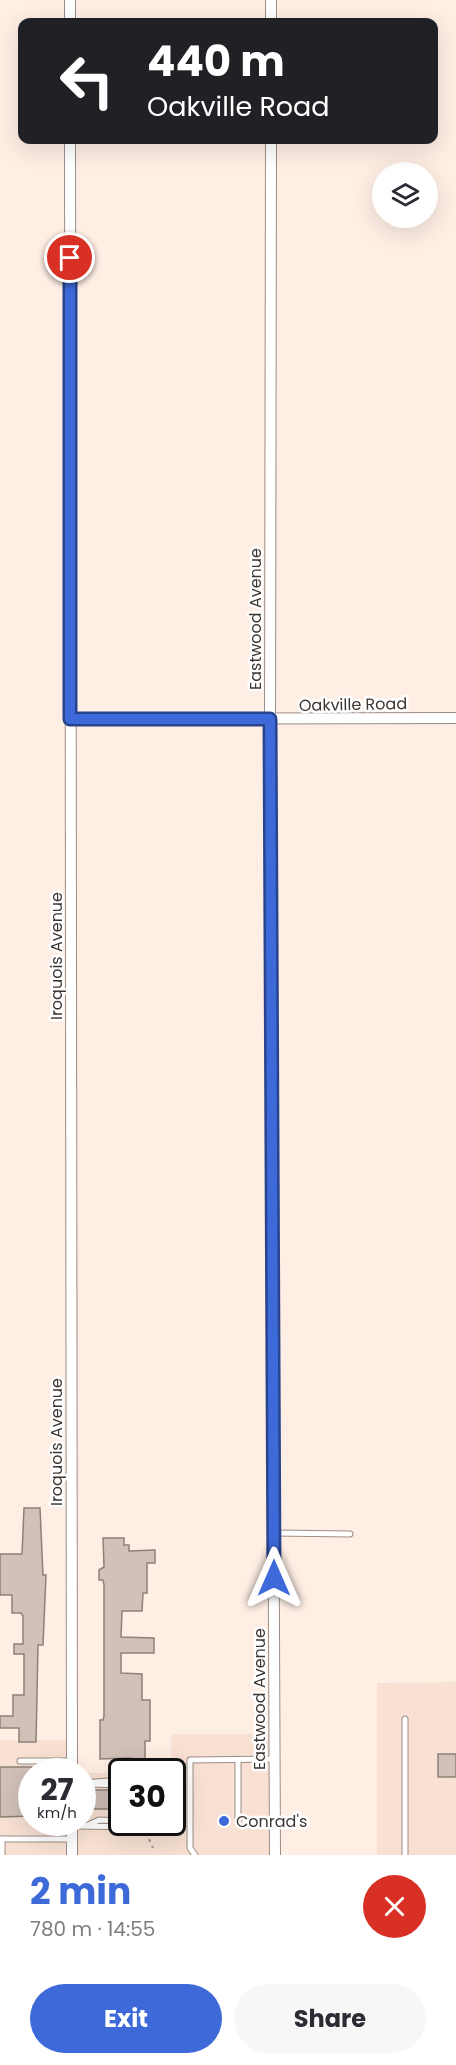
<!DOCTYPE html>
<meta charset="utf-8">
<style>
body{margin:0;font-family:Poppins,sans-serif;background:#f7f7f7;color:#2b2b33;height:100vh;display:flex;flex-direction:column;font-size:22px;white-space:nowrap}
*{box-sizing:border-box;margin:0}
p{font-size:20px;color:#7c7c81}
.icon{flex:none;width:33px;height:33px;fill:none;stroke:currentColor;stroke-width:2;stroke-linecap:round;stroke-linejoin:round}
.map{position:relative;height:1855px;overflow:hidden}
.panel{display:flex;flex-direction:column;background:#fff;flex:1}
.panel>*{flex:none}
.banner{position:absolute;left:18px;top:18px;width:420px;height:126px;border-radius:12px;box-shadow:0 6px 24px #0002;background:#202124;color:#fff;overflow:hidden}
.tools{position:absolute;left:372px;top:162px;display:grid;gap:12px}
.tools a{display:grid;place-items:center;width:66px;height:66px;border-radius:50%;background:#fff;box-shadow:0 6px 24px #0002;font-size:30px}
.speed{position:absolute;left:18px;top:1758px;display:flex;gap:12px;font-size:30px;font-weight:700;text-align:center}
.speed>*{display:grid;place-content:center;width:78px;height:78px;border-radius:50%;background:#fff;box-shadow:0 6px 24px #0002;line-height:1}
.speed small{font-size:15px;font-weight:400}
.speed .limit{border:3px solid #111;border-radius:9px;background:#fff;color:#111}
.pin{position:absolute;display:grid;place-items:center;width:51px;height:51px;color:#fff;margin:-26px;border:3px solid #fff;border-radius:50%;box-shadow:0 2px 6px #0007}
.me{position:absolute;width:66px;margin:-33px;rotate:0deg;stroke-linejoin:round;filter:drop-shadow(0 0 4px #0008)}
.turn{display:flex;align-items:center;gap:21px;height:126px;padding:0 30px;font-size:27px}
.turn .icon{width:78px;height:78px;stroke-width:2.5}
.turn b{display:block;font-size:42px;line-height:51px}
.round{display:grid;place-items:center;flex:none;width:63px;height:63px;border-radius:32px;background:#f7f7f7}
.summary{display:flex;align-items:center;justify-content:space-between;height:102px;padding:0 30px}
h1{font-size:36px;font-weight:700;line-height:45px;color:#3d69d9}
.cta{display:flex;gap:12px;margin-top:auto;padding:12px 30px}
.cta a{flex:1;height:69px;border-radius:36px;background:#3d69d9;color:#fff;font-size:24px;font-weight:700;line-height:69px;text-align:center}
.cta a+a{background:#f7f7f7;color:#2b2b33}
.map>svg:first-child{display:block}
.built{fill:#f8e1d3}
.building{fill:#d1c1b8;stroke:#8f8178;stroke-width:1.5}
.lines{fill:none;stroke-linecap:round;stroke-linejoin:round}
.service-casing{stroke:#9c8d85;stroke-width:7}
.minor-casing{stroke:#9c8d85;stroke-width:12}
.path{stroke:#a69b94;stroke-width:2;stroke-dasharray:3 4.5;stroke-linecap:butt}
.service{stroke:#fff;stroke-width:5}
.minor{stroke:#fff;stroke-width:10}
.route-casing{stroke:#28448d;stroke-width:15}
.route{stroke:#3d69d9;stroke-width:10}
.poi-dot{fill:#3d69d9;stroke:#fff;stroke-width:2}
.labels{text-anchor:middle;stroke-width:5;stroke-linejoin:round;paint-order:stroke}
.street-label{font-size:16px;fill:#3c3632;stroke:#fff}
.poi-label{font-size:16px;fill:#3c3632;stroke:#fff;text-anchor:start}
</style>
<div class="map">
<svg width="456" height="1855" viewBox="0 0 456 1855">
<rect width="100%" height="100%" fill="#feeee4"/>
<!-- built -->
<g class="built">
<path d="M456 1682V1855H377V1683Z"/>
<path d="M171 1734H274L275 1855H0V1740H72V1771L32 1772V1822H82L83 1773H121L122 1822H172Z"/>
</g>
<!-- building -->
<g class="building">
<path d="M24 1508H40L43 1575H46L43 1645H38L36 1742H19V1728H0V1716H13V1695H24V1654H14V1644H23V1616L21 1613H12V1595H0V1554H22Z"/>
<path d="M103 1538H124V1545H129V1551L155 1550V1563H147V1593H143L142 1611H122L121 1637 154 1638V1653H121V1673L142 1674V1700H150V1741H145V1771H131V1758L100 1759V1720H103L104 1716V1585L103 1580H99V1570L104 1567Z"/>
<rect x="438" y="1754" width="18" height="23"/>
<path d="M0 1767H32V1816L0 1817Z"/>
<rect x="91" y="1790" width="31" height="19"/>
</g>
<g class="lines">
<defs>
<g id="service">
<path d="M274 1533 350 1534"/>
<path d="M20 1761H72"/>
<path d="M82 1783 122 1780"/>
<path d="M90 1784 122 1785"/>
<path d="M238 1822V1760"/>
<path d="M88 1825 99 1820 122 1821"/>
<path d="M72 1826 152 1827V1822"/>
<path d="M0 1839H72"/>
<path d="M2 1839V1855"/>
<path d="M195 1855 190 1848V1760L274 1759"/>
<path d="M405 1855V1719"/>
</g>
<g id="minor">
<path d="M70 0V22"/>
<path d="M271 22V0"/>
<path d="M70 140 72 1772"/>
<path d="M271 140 270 730 275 1855"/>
<path d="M70 719 456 718"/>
<path d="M72 1822V1855"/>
</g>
</defs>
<!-- service casing -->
<use href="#service" class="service-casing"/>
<!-- minor casing -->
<use href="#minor" class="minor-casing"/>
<!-- path -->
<path class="path" d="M149 1839 153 1848"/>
<!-- service -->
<use href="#service" class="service"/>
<!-- minor -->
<use href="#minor" class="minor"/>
</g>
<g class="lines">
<defs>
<path id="route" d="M70 258V719H270L274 1578"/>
</defs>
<!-- route casing -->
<use href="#route" class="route-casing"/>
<!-- route -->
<use href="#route" class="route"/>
</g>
<!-- markers -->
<circle class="poi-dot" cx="224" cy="1821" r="6"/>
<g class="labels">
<!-- street labels -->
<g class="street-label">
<text transform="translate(255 619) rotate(-90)" y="6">Eastwood Avenue</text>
<text transform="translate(353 704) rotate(-1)" y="6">Oakville Road</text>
<text transform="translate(56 956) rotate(-90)" y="6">Iroquois Avenue</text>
<text transform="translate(56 1442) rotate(-90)" y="6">Iroquois Avenue</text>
<text transform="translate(259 1699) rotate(-90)" y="6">Eastwood Avenue</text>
</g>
<!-- poi labels -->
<g class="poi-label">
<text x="236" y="1827">Conrad's</text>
</g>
</g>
</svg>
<div class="tools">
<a><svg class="icon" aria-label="layers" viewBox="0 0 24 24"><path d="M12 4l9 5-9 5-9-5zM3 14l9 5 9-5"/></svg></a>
</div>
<div class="speed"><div>27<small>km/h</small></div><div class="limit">30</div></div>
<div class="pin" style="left:70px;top:258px;background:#d93025"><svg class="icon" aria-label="arrive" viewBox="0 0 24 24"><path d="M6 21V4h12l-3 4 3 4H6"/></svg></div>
<svg class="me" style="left:274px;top:1578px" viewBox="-20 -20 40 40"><path d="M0-17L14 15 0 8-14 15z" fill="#3d69d9" stroke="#fff" stroke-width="4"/></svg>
<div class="banner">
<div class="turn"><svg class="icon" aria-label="left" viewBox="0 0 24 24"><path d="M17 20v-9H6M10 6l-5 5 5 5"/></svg><div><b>440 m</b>Oakville Road</div></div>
</div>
</div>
<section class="panel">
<div class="summary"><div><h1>2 min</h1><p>780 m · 14:55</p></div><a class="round" style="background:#d93025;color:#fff"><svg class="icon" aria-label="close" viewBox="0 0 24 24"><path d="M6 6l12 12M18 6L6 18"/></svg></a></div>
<div class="cta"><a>Exit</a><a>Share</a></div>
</section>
